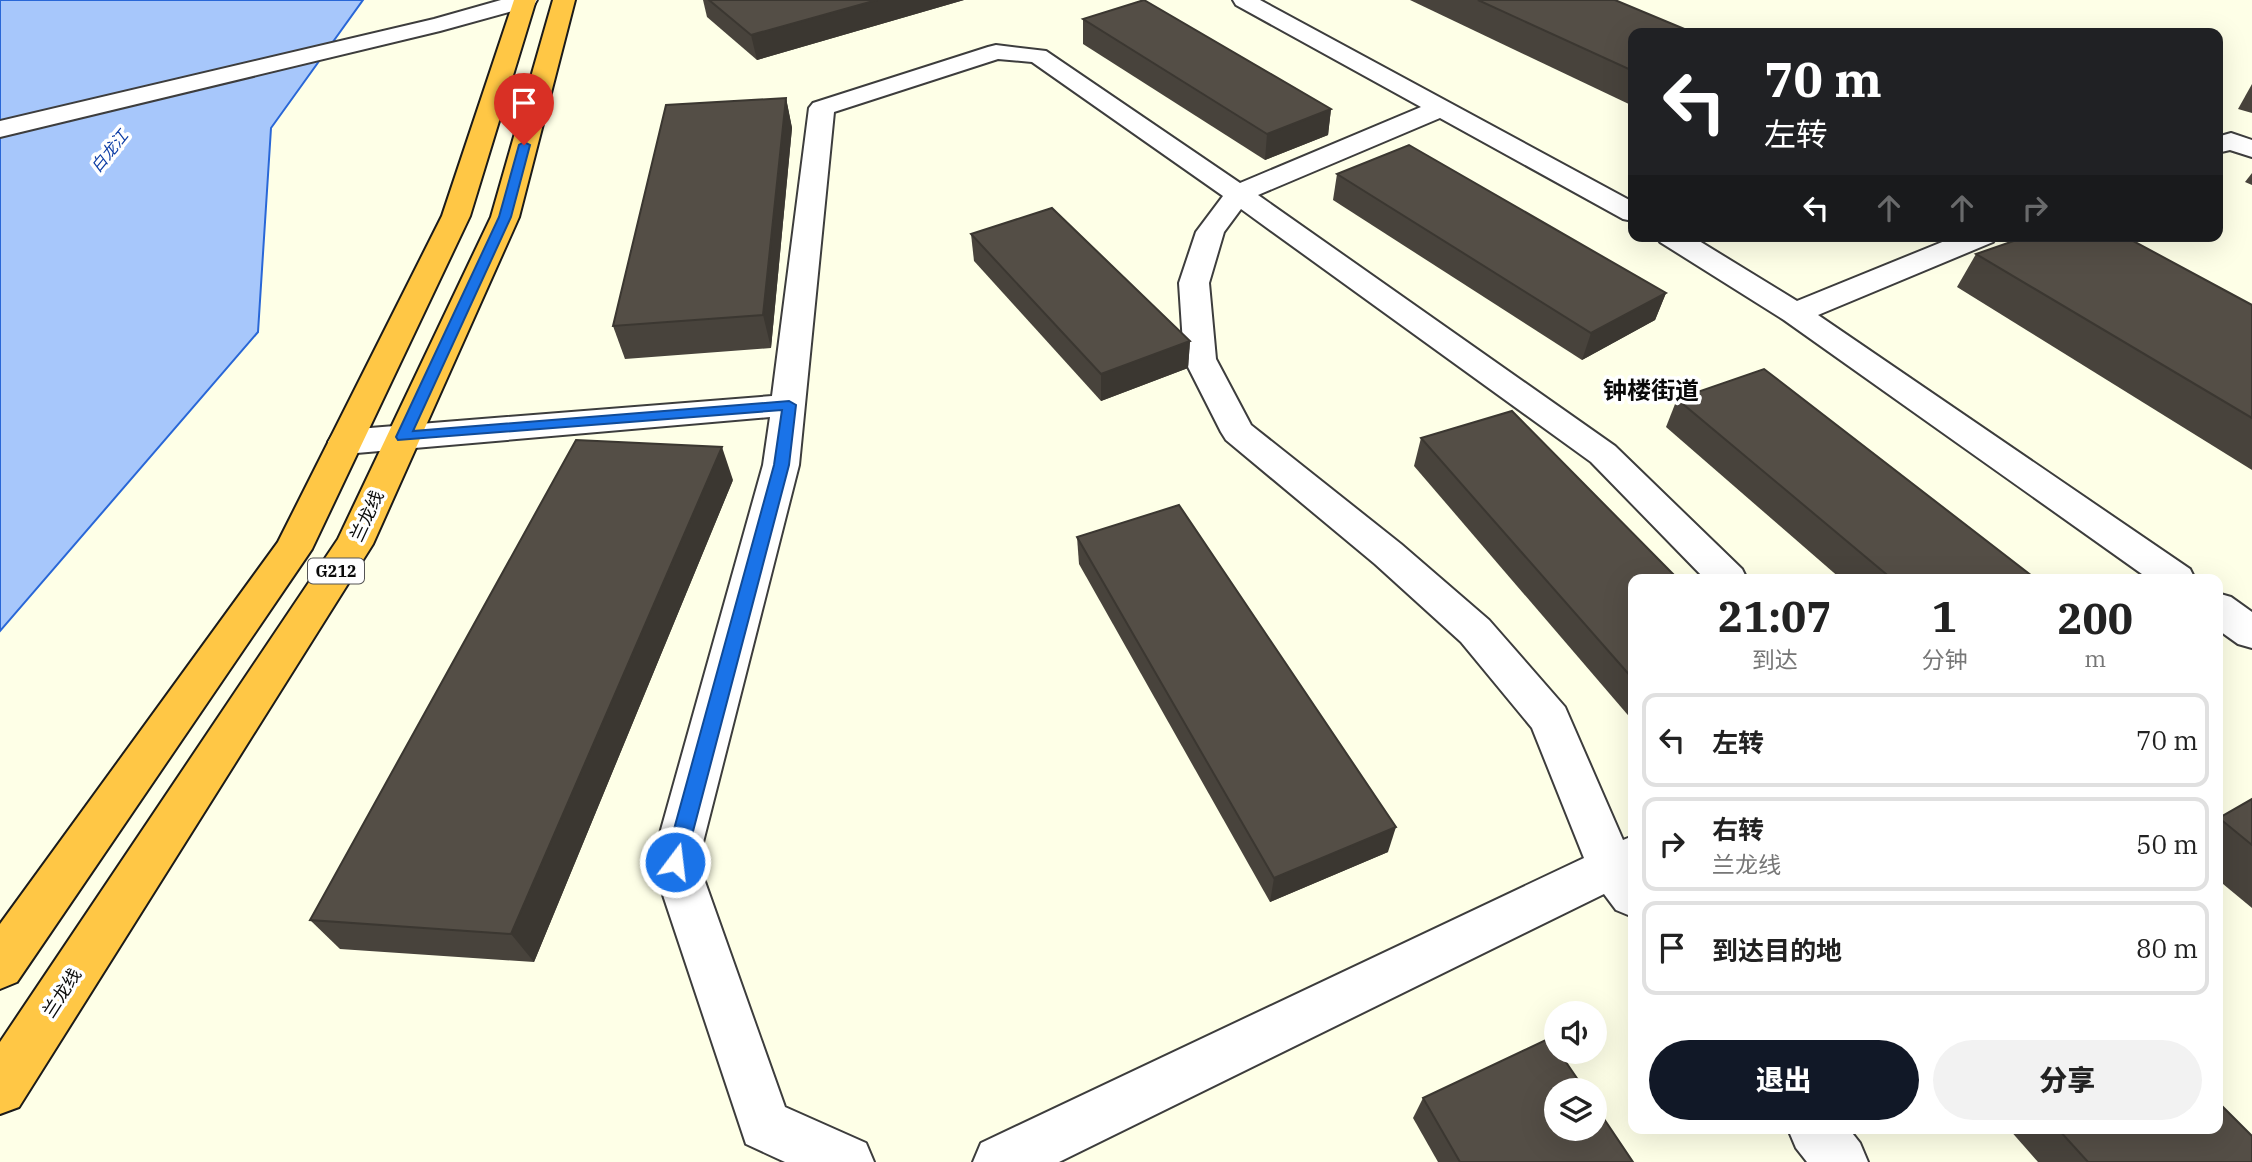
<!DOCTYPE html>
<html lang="zh">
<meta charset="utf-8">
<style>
body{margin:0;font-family:"IBM Plex Serif","Noto Sans SC",serif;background:#f2f2f2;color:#222;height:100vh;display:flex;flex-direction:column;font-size:26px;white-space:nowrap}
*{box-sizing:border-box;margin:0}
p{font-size:23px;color:#767676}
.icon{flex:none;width:38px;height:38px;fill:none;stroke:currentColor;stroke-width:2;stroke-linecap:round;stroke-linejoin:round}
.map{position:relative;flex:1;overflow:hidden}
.panel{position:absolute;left:1628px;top:574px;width:595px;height:560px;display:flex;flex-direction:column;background:#fff;border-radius:14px;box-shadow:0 7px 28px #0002}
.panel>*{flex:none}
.top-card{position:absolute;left:1628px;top:28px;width:595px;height:214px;border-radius:14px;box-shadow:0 7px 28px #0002;background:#202124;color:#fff;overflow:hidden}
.controls{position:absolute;left:1544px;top:1001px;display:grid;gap:14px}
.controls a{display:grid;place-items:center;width:63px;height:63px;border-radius:50%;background:#fff;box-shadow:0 7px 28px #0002;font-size:35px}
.pin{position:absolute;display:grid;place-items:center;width:60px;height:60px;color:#fff;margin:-72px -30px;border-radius:50% 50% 50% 0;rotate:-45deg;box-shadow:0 0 7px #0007}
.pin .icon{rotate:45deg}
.me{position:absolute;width:77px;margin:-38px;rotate:15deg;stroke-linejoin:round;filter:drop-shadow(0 0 5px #0008)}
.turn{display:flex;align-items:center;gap:24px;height:147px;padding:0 21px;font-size:32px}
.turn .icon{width:91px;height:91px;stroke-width:2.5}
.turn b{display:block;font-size:49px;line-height:60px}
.lanes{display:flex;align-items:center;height:66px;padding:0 21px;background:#0003;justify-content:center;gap:35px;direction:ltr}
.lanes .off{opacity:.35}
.eta{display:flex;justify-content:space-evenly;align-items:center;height:119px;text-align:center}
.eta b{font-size:42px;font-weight:800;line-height:49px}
.primary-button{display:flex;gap:14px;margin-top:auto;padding:14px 21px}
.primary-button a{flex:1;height:80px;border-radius:42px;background:#111827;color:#fff;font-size:28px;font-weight:800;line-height:80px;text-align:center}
.primary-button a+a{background:#f2f2f2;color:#222}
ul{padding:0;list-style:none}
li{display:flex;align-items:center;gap:21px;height:94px;margin:0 14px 10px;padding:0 7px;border:4px solid #e0e0e0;border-radius:14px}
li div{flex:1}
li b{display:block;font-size:26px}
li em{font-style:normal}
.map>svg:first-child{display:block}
.water{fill:#a7c7fb;stroke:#2967d7;stroke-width:2}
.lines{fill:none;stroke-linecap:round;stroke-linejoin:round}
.minor-casing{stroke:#3d3d3d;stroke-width:4}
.highway-casing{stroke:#1b1b1b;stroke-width:4}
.minor{fill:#fff;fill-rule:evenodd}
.highway{fill:#ffc745;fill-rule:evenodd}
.wall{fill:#48433c}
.shaded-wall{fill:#3b3731}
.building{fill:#544e46;stroke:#3b3731;stroke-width:2}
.route{fill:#1a73e8;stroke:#114b97;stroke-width:2}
.labels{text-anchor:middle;stroke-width:7;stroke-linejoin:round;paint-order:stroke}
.far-water-label{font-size:16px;font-style:italic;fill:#0c3ca4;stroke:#fff}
.shield{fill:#fff;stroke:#545454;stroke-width:2}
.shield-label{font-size:16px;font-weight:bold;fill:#0a0a0a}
.street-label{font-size:18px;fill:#0a0a0a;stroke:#fff}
.district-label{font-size:24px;font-weight:bold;fill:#0a0a0a;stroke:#fff}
</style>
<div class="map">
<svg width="2252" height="1162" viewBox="0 0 2252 1162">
<rect width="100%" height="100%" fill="#feffe7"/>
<!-- water -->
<path class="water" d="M0 0H363L271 128 258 332 0 631Z"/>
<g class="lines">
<defs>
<g id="minor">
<path d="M501 0H537L534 5 440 31 0 137V121L434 19Z"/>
<path d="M1233 0H1260L1633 202V221L1623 219 1440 118 1258 195 1615 446 1742 569 1747 579H1705L1591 462 1241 209 1224 232 1209 283 1216 359 1251 425 1401 544 1489 620 1565 707 1623 840 1633 836V917L1616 910 1604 894 1059 1162H973L981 1143 1584 858 1532 728 1461 642 1375 564 1226 440 1221 432 1184 359 1179 283 1196 232 1223 196 1032 62 998 59 834 112 799 465 698 862 785 1107 866 1143 874 1162H785L746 1144 652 862 763 465 770 417 345 454 333 450 328 442 333 434 345 430 772 396 809 108 813 103 988 47 996 45 1046 51 1240 183 1421 107 1236 5Z"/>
<path d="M2231 133 2252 140V157L2230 150 2217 153V137Z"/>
<path d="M1656 236H1691L1797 301 1957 236H1997L1993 242 1818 315 2190 569 2195 579H2149L1784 320 1660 242Z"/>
<path d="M2217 593 2231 597 2252 612V648L2238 644 2217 629Z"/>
<path d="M1788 1129H1849L1860 1143 1868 1162H1807L1796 1148Z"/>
</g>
<g id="highway">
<path d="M514 0H536L470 216 312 549 17 982 0 989V924L278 542 442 216Z"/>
<path d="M553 0H575L519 217 373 544 19 1107 0 1114V1042L338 539 491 217Z"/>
</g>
</defs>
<!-- minor casing -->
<use href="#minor" class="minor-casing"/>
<!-- highway casing -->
<use href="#highway" class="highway-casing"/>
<!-- minor -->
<use href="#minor" class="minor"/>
<!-- highway -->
<use href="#highway" class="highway"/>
</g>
<!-- wall -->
<g class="wall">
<path d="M703 0H964L757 60 707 17Z"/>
<path d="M1410 0H1615L1633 33V106Z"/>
<path d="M1083 19 1331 109 1328 135 1265 160 1083 44Z"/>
<path d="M2252 84V113L2238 109Z"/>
<path d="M786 98 792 128 771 348 625 359 613 326Z"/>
<path d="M2252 173V185L2245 182Z"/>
<path d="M1337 174 1666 293 1655 320 1582 360 1333 200Z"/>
<path d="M971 234 1190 341 1188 368 1101 401 974 261Z"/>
<path d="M1976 254 2252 305V470L1957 287Z"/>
<path d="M1677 399 2036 579H1841L1666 427Z"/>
<path d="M1421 438 1633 579V721L1414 466Z"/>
<path d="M733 480 534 962 340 949 310 920Z"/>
<path d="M1077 537 1388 852 1270 902 1079 564Z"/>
<path d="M2252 799V908L2217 879V819Z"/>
<path d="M1423 1098 1633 1162H1438L1413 1118Z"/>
<path d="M2009 1129H2217L2252 1162H2038Z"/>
</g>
<!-- shaded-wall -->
<g class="shaded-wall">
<path d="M877 0H964L757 60 751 35Z"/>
<path d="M786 98 792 128 771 348 763 315Z"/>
<path d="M1331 109 1328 135 1265 160 1267 134Z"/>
<path d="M1666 293 1655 320 1582 360 1591 333Z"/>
<path d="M1190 341 1188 368 1101 401V374Z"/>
<path d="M722 447 733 480 534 962 511 934Z"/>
<path d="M1396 827 1388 852 1270 902 1274 878Z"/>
</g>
<!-- building -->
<g class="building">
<path d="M709 0H877L751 35Z"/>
<path d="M1144 0 1331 109 1267 134 1083 19Z"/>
<path d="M1478 0H1615L1694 33H1633V71Z"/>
<path d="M786 98 763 315 613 326 666 105Z"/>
<path d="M1409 145 1666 293 1591 333 1337 174Z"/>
<path d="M1052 208 1190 341 1101 374 971 234Z"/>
<path d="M2028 236H2124L2252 305V418L1976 254Z"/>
<path d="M1764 369 2036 579H1892L1677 399Z"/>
<path d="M1512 411 1678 579H1633V679L1421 438Z"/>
<path d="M576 440 722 447 511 934 310 920Z"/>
<path d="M1179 505 1396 827 1274 878 1077 537Z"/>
<path d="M2252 799V845L2219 818Z"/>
<path d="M1550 1038 1556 1047V1052H1559L1585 1090H1556V1129H1594V1104L1633 1162H1460L1423 1098Z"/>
<path d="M2217 1101 2252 1136V1162H2088L2058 1129H2217Z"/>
</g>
<!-- route -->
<path class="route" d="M524 142 530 145 511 217 413 431 789 401 796 405 789 465 685 862 682 868 675 871 668 868 665 862 774 465 782 410 398 440 396 437 499 217 519 145Z"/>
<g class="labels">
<!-- far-water labels -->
<g class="far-water-label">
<text transform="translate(109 151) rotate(-51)" y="6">白龙江</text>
</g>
<!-- shield labels -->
<rect class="shield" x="308" y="558.5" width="56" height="25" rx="5"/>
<g class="shield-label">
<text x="336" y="577">G212</text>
</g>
<!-- street labels -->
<g class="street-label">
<text transform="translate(367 516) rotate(-65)" y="6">兰龙线</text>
<text transform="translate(62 993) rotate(-57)" y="6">兰龙线</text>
</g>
<!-- district labels -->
<g class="district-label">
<text x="1651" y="399">钟楼街道</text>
</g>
</g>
</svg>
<div class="controls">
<a><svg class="icon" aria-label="sound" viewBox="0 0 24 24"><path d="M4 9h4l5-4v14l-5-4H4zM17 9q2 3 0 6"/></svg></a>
<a><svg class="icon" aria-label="layers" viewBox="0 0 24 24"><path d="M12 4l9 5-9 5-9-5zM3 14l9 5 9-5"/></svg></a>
</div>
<div class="pin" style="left:524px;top:145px;background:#d93025"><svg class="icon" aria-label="arrive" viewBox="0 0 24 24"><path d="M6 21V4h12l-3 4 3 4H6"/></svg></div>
<svg class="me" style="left:675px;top:862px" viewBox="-20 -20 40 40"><circle r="17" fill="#1a73e8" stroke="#fff" stroke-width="3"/><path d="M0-11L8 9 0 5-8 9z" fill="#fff"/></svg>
<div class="top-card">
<div class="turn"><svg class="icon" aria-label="left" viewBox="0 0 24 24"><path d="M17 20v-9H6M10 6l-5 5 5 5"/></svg><div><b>70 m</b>左转</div></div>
<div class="lanes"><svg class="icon" aria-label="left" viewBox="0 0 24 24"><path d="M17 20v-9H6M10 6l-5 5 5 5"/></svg><svg class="icon off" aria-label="ahead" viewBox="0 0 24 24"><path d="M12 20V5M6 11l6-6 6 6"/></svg><svg class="icon off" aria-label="ahead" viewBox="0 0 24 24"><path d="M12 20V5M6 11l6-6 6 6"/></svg><svg class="icon off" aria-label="right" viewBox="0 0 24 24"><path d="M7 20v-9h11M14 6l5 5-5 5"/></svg></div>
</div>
<section class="panel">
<div class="eta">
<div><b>21:07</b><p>到达</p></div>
<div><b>1</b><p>分钟</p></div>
<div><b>200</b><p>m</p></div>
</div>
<ul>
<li><svg class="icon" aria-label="left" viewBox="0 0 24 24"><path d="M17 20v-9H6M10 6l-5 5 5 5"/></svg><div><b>左转</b></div><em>70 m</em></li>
<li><svg class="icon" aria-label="right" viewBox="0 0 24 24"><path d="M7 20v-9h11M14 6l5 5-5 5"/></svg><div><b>右转</b><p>兰龙线</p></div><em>50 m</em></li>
<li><svg class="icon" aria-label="arrive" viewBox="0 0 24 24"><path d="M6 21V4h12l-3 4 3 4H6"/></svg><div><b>到达目的地</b></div><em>80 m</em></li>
</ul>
<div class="primary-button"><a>退出</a><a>分享</a></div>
</section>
</div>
